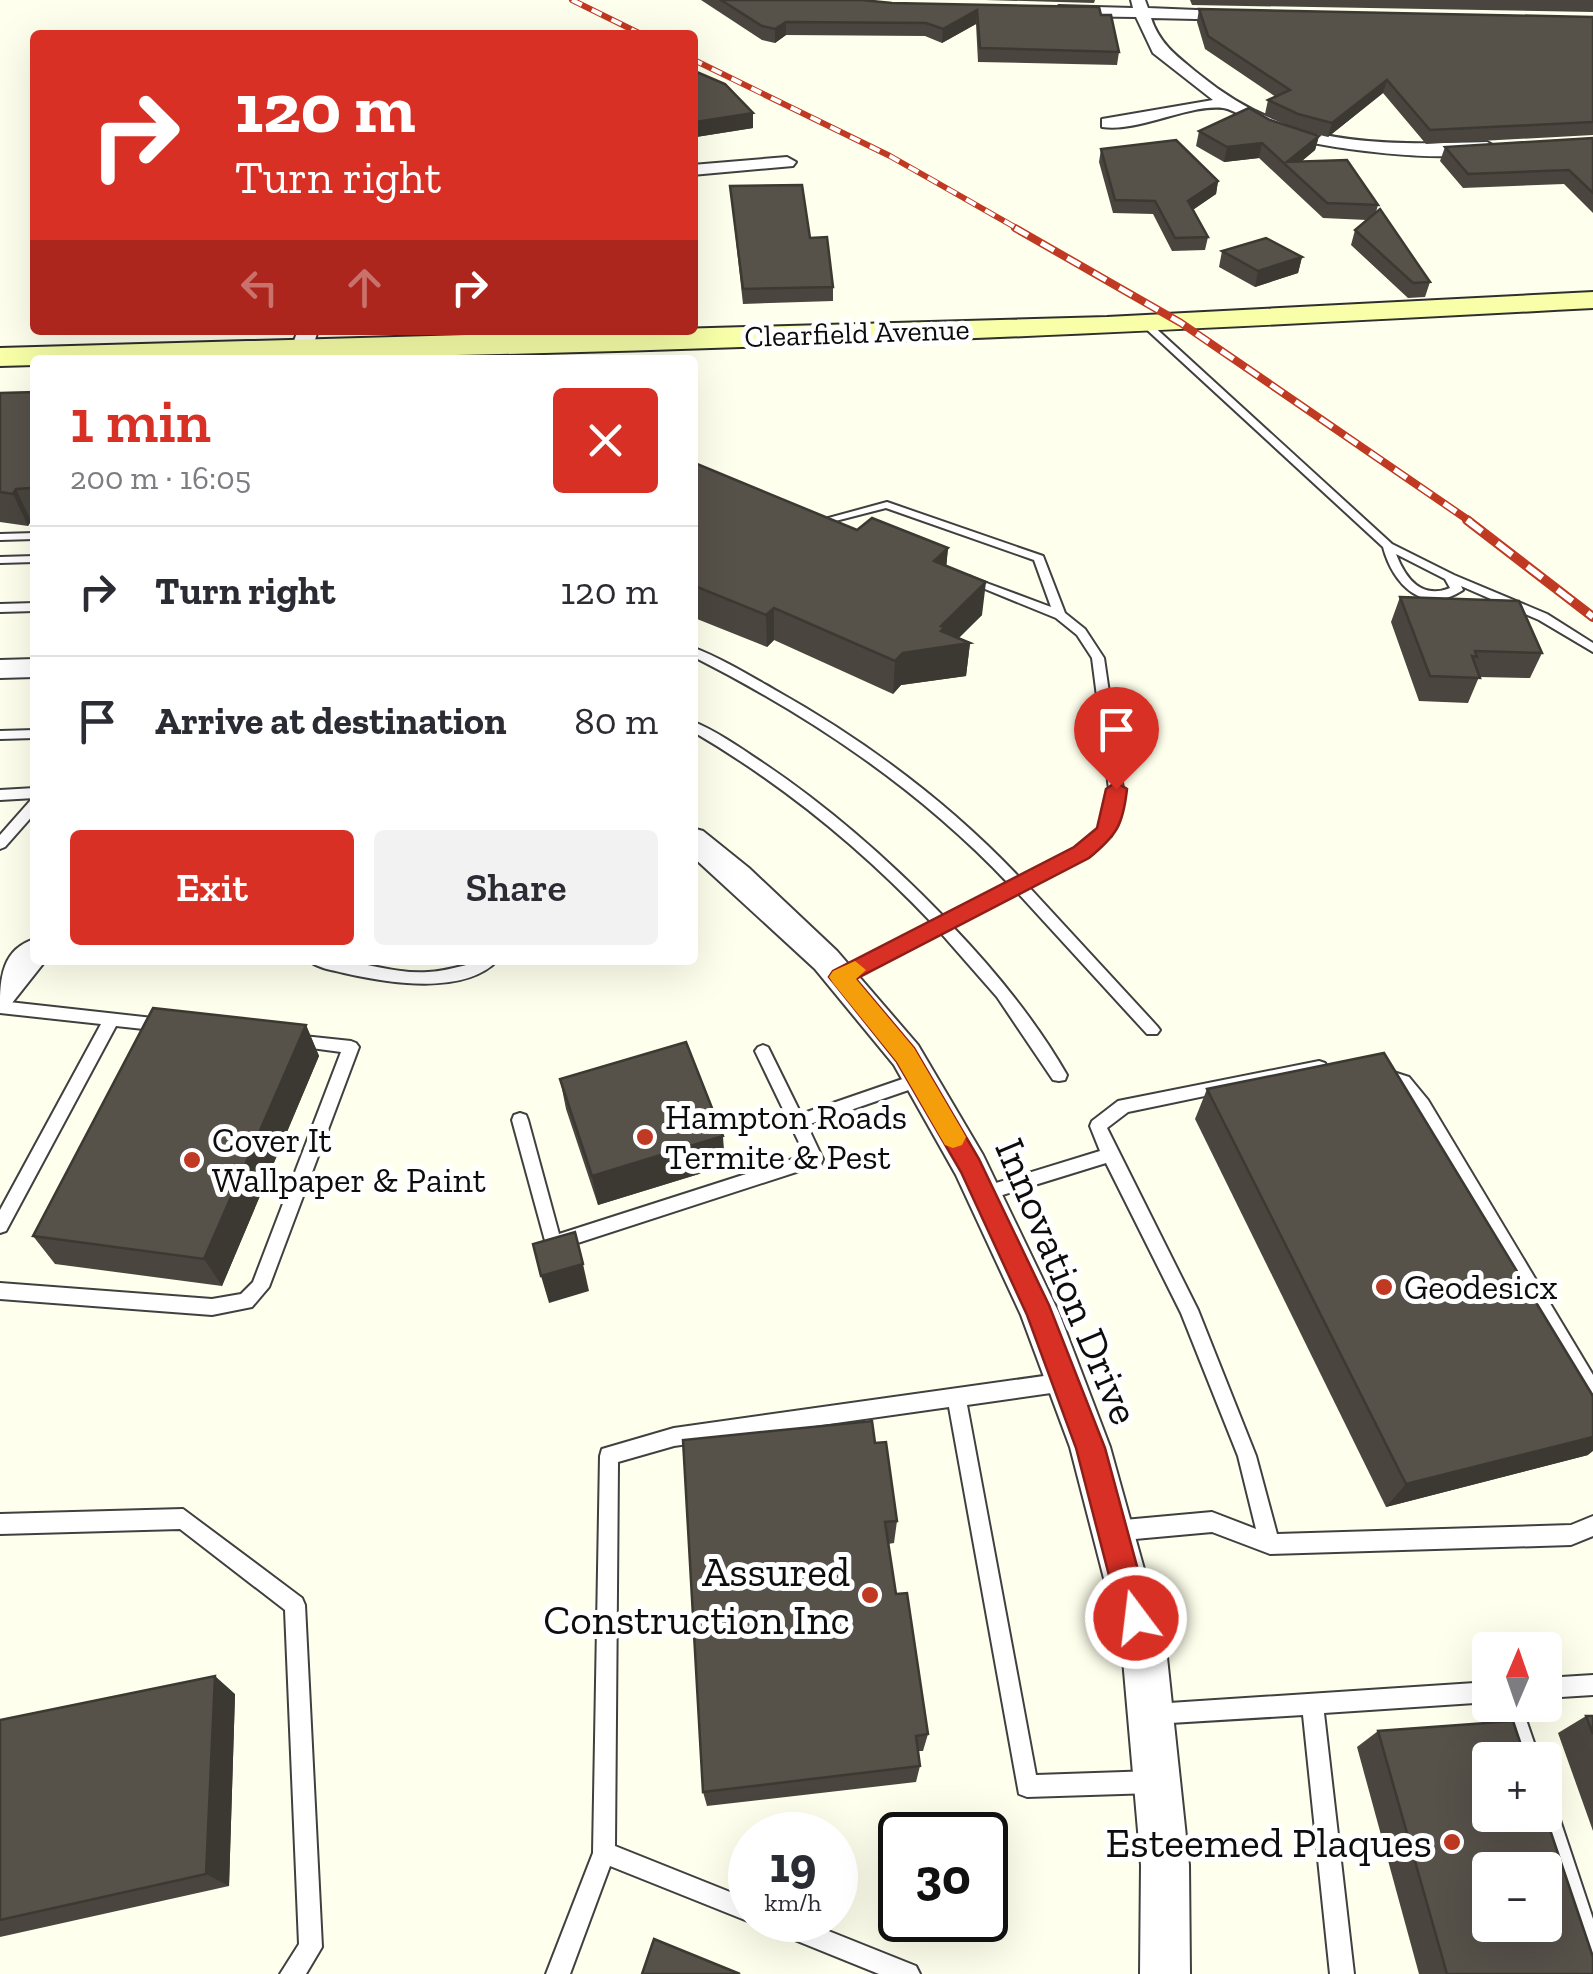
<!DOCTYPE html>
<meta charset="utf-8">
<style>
body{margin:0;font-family:"Zilla Slab",serif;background:#f2f2f3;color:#2b2b33;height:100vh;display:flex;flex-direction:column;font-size:38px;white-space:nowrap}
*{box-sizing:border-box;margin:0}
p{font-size:32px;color:#7c7c81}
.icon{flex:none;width:55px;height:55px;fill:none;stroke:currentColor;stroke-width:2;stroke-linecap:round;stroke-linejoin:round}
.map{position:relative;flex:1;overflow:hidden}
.drawer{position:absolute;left:30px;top:355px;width:668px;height:610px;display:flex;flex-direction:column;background:#fff;border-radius:10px;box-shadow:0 10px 40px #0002}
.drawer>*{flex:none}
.guide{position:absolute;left:30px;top:30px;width:668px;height:305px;border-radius:10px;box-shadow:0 10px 40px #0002;background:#d93025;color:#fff;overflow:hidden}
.needle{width:65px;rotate:2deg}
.tools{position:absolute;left:1472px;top:1632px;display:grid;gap:20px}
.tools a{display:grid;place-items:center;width:90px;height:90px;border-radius:10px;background:#fff;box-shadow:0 10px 40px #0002;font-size:50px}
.speed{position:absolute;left:728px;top:1812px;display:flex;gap:20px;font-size:50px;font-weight:700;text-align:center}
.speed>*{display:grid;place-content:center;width:130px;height:130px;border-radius:50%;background:#fff;box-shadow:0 10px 40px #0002;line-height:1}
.speed small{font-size:25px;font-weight:400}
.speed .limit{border:5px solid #111;border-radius:15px;background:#fff;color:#111}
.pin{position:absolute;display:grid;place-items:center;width:85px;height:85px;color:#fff;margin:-102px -42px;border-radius:50% 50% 50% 0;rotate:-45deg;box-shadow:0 0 10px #0007}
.pin .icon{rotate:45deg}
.me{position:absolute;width:110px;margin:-55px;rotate:345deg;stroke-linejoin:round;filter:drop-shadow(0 0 8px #0008)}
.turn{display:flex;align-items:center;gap:35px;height:210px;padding:0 40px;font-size:45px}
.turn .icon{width:130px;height:130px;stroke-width:2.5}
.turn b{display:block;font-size:70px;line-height:85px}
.lanes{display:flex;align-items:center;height:95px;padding:0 40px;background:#0003;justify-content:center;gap:50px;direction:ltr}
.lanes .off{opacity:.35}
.round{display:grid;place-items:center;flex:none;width:105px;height:105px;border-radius:10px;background:#f2f2f3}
.summary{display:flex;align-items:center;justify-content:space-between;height:170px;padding:0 40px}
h1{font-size:60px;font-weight:600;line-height:75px;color:#d93025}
.button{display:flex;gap:20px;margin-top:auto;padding:20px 40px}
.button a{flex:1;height:115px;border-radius:10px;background:#d93025;color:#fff;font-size:40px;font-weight:600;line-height:115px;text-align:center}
.button a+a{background:#f2f2f3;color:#2b2b33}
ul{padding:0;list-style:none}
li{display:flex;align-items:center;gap:30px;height:130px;padding:0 40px;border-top:2px solid #e1e1e2}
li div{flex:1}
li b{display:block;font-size:38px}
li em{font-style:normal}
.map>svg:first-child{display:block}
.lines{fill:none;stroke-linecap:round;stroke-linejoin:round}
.lane-casing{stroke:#404040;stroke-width:4}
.street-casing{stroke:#404040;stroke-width:4}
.secondary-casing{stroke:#2f2f2f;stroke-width:4}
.lane{fill:#fff;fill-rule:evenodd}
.street{fill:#fff;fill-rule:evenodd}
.secondary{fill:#f8ffa8;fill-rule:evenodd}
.rail-far2-casing{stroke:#c03922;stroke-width:6}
.rail-far1-casing{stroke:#c03922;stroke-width:8}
.rail-casing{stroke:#c03922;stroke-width:10}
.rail-far2{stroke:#fff;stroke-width:4;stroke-dasharray:11;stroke-linecap:butt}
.rail-far1{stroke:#fff;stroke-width:5;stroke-dasharray:15;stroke-linecap:butt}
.rail{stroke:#fff;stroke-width:6;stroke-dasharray:19;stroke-linecap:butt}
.wall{fill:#4a463f}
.shaded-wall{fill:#3c3933}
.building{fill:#565149;stroke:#3c3933;stroke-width:2.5;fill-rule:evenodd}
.route{fill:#d93025;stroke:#8d1f18;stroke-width:2.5}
.slow{fill:#f59e0b}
.poi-dot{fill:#c03922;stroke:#fff;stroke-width:4}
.labels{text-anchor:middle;stroke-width:10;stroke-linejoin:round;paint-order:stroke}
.far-street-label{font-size:30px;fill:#0d0d0d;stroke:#fff}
.poi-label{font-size:35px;fill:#0d0d0d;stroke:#fff;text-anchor:start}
.near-street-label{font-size:42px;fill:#0d0d0d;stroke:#fff}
.near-poi-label{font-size:42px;fill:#0d0d0d;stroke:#fff;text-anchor:end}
</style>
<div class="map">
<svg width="1593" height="1974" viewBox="0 0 1593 1974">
<rect width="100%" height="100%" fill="#ffffed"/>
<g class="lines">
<defs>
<g id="lane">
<path d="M1144 323H1150L1392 544 1454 575 1547 614 1593 643V652L1539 620 1461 586 1463 590C1424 616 1393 585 1383 547L1144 327ZM1396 554 1445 579 1450 588C1422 599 1406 580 1396 554Z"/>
<path d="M887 502 1043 556 1065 613 1085 629 1104 658 1123 789 1121 813 1111 836 1087 856 1028 886 1157 1026 1160 1030 1157 1034H1147L1017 892 952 926C995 971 1036 1021 1067 1075L1065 1080 1059 1081 1053 1080 997 997 940 932 846 981H836L834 977 836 973 932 923C862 849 781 783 692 731V721C716 731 738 746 760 761 826 805 888 859 944 917L1009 884C917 787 810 716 692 656V647C721 658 749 675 775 690 866 741 948 802 1020 878L1077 848 1100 830 1107 813 1109 789 1092 658 1077 635 1056 618 963 580 969 576 973 578 1051 607 1034 560 886 508 816 526 810 523Z"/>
<path d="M35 533V539L0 540V534Z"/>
<path d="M35 556V562L0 563V557Z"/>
<path d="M35 603V611L0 612V604Z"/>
<path d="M35 730V738L0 739V731Z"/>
<path d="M35 788V798L0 800V790Z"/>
<path d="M35 799V813L5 847 0 849V835L30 801Z"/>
<path d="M308 960C318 960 329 959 340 960 370 964 397 974 428 972 453 971 474 960 498 960 464 996 388 983 344 973 332 970 317 968 308 960Z"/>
<path d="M0 1001 162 1019 167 1021 170 1025 167 1029 162 1031 116 1026 6 1231 0 1233V1210L101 1024 0 1013Z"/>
<path d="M294 1035 351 1041 356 1043 359 1047 269 1287 252 1307 212 1315 0 1299V1283L212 1299 241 1294 253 1282 341 1052 289 1045 286 1041 289 1037Z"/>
<path d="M763 1045 768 1047 801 1114 920 1073 926 1074 928 1079 926 1084 807 1125 823 1159 821 1164 553 1251 547 1248 512 1120 514 1115 520 1113 526 1115 528 1120 559 1234 805 1155 755 1051 758 1047Z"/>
<path d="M1319 1061 1325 1063 1327 1067 1325 1071 1128 1112 1107 1128 1198 1310 1256 1456 1277 1534 1571 1525 1593 1516V1536L1571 1545 1270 1554 1212 1532 1113 1541 1106 1538 1103 1531 1106 1524 1113 1521 1212 1512 1256 1529 1238 1456 1181 1313 1106 1163 983 1201 977 1199 975 1194 977 1189 983 1187 1100 1151 1090 1126 1092 1121 1118 1101Z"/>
<path d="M1384 1069 1409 1077 1428 1100 1593 1375V1401L1587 1398 1416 1110 1397 1087 1378 1080 1376 1075 1378 1070Z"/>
<path d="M1065 1373 1071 1376 1074 1382 1071 1388 1065 1391 967 1405 1036 1775 1153 1771 1161 1774 1164 1782 1161 1790 1153 1793 1027 1797 1019 1794 949 1407 674 1446 618 1462 615 1846 750 1900V1920H756L750 1922 610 1866 570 1974H546L593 1853 600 1456 602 1449 674 1428Z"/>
<path d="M183 1509 302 1598 305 1605 322 1947 306 1974H280L299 1944 285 1610 180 1529 0 1534V1514Z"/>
<path d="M1593 1675V1695L1545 1698V1678Z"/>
<path d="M1490 1682V1702L1324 1713 1354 1974H1330L1303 1715 1154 1724 1147 1721 1144 1714 1147 1707 1154 1704Z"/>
<path d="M1501 1705H1521L1540 1760H1518Z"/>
<path d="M1545 1797 1553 1800 1556 1808 1593 1919V1965L1585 1962 1582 1954 1536 1815H1545Z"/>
<path d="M762 1920H801L916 1966 920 1974H879L765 1928Z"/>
</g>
<g id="street">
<path d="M1131 0H1145L1148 8 1245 12 1248 15 1240 20 1151 18C1160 45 1178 57 1200 75 1289 148 1378 145 1487 142L1496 147C1468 169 1307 147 1270 132 1256 126 1237 110 1223 108 1189 104 1137 133 1102 127V119L1108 118 1213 100 1153 53 1136 17 1059 16 1051 11 1059 6 1133 8Z"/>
<path d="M787 157 796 162 793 166 692 175V165Z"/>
<path d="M298 330H318L309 360H287Z"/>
<path d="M35 659V677L0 678V660Z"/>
<path d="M692 828 703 831 749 868 837 951 918 1045 983 1155 1059 1313 1110 1447 1166 1648 1189 1865 1190 1974H1140L1141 1865 1122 1648 1070 1447 1021 1315 956 1175 894 1065 815 969 692 856Z"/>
<path d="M35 939V960H46L12 1003 0 1007C0 978 2 949 35 939Z"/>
</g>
<path id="secondary" d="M1593 292V308C1074 336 554 360 35 360V365L0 366V348L1107 317Z"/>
</defs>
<!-- lane casing -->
<use href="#lane" class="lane-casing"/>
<!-- street casing -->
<use href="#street" class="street-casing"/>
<!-- secondary casing -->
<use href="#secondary" class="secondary-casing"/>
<!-- lane -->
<use href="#lane" class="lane"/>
<!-- street -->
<use href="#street" class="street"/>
<!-- secondary -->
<use href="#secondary" class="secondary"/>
<defs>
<g id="rail-far2">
<path d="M572 0 643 35"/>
<path d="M692 59 890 156 1020 230"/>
</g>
<path id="rail-far1" d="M1015 228 1181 323 1471 522"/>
<path id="rail" d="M1467 520 1593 617"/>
</defs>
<!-- rail-far2 casing -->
<use href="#rail-far2" class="rail-far2-casing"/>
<!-- rail-far1 casing -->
<use href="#rail-far1" class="rail-far1-casing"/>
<!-- rail casing -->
<use href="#rail" class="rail-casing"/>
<!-- rail-far2 -->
<use href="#rail-far2" class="rail-far2"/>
<!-- rail-far1 -->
<use href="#rail-far1" class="rail-far1"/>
<!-- rail -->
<use href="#rail" class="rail"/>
</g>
<!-- wall -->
<g class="wall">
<path d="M701 0H862L892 3 1101 15 1119 52 1117 65 978 62 976 24 942 43 925 36 786 35 775 43 762 40Z"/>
<path d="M985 0H1095L1094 3Z"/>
<path d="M1190 0H1593V12L1192 5Z"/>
<path d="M1199 9 1593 17V135L1426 144 1383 93 1328 137 1307 132 1319 136 1315 150 1302 161 1378 205 1376 212 1430 282 1425 297 1408 298 1351 245 1355 230 1367 220 1323 218 1259 158 1224 162 1196 146 1199 131 1270 120 1289 126 1265 114 1268 100 1276 97 1205 49 1197 22Z"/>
<path d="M692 70 753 113V128L696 137 692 132Z"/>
<path d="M1593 138V213L1564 184 1463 188 1440 161 1445 147Z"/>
<path d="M1101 149 1218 181 1216 194 1193 210 1208 237 1205 250 1172 251 1153 214 1113 213 1099 162Z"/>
<path d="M730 186 810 238 833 287V301L743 304Z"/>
<path d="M1222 251 1302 257 1298 273 1255 287 1219 267Z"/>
<path d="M35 392V521H31L28 526 0 522V393Z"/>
<path d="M692 468 857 530 948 548 946 566 982 615 958 638 970 643 966 676 901 685 893 694 774 640 767 647 692 617Z"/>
<path d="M1400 597 1542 653 1530 678 1479 677 1468 703 1419 701 1391 622Z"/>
<path d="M306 1025 319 1056 222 1286 55 1264 33 1236Z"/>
<path d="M560 1079 725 1166 598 1205 566 1109Z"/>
<path d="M1207 1089 1588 1455 1386 1507 1195 1119Z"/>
<path d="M875 1443 897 1521 894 1543 888 1544 896 1594 928 1734 923 1751H918L920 1766 916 1782 707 1806 703 1792Z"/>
<path d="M235 1694 229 1886 0 1937V1720Z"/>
<path d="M1586 1716H1593V1831L1558 1733Z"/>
<path d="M1378 1731 1593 1974H1419L1357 1747Z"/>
</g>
<!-- shaded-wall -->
<g class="shaded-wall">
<path d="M977 10 976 24 942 43 943 29Z"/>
<path d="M786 22V35L775 43V29Z"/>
<path d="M1387 80 1383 93 1328 137 1332 123Z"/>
<path d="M753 113V128L696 137V122Z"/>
<path d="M1319 136 1315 150 1291 170 1287 162Z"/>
<path d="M1262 143 1259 158 1224 162 1227 147Z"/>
<path d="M1218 181 1216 194 1186 214 1188 201Z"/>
<path d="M1302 257 1298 273 1255 287 1258 271Z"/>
<path d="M35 479V498L31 488Z"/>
<path d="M16 489 31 521 28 526 13 494Z"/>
<path d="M948 548 945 581 934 561Z"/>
<path d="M986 582 982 615 951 646 970 643 966 676 901 685 893 694 895 661Z"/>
<path d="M774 608V640L767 647 766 615Z"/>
<path d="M306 1025 319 1056 222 1286 204 1259Z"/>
<path d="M723 1136 725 1166 598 1205 592 1176Z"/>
<path d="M583 1264 589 1291 549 1303 541 1276Z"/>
<path d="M1593 1437V1451L1588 1455 1386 1507 1406 1484Z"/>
<path d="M215 1676 235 1694 229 1886 206 1874Z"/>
</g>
<!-- building -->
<g class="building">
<path d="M721 0H862L892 3 1099 7 1101 15H1111L1119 52 980 48 977 10 943 29 926 23 786 22 775 29 762 26Z"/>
<path d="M1199 9 1593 17V122L1430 130 1387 80 1332 123 1298 114 1268 100 1290 90 1208 36Z"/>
<path d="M692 70 725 84 753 113 696 122 692 119Z"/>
<path d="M1249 108 1270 120 1319 136 1287 162 1347 160 1378 205 1327 203 1262 143 1227 147 1199 131Z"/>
<path d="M1593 138V193L1569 170 1468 174 1445 147Z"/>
<path d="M1176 140 1218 181 1188 201 1208 237 1175 238 1155 201 1115 200 1101 149Z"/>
<path d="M802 185 810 238 827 237 833 287 743 289 730 186Z"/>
<path d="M1380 209 1430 282 1413 283 1355 230Z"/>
<path d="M1266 238 1302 257 1258 271 1222 251Z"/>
<path d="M35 392V479L31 488 16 489 13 494 0 492V393Z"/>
<path d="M697 464 857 530 872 518 948 548 934 561 986 582 941 626 945 627 941 631 970 643 903 653 895 661 774 608 766 615 692 585V468Z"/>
<path d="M1400 597 1519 601 1542 653 1475 651 1477 657 1472 656 1480 678 1430 676Z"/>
<path d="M153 1008 306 1025 204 1259 33 1236Z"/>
<path d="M686 1042 723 1136 592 1176 560 1079Z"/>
<path d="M1384 1053 1593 1396V1437L1406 1484 1207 1089Z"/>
<path d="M575 1232 583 1264 541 1276 533 1244Z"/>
<path d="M872 1421 875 1443 886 1442 897 1521 885 1522 896 1594 907 1593 928 1734 916 1736 920 1766 703 1792 683 1440Z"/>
<path d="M215 1676 206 1874 0 1920V1720Z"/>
<path d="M1586 1716H1593V1734Z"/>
<path d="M1513 1721 1526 1760H1490V1815H1545L1593 1957V1974H1447L1378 1731ZM1490 1870H1545V1925H1490Z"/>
<path d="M654 1939 740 1974H642Z"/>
</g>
<!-- route -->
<path class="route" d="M1116 782 1127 789C1123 825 1117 835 1089 858L856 979 914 1048 979 1159 1049 1305 1105 1448 1151 1618 1147 1629 1136 1634 1125 1629 1120 1618 1076 1448 1027 1315 961 1172 897 1062 829 977 833 971 1074 847 1097 828 1106 789Z"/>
<!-- slow -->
<path class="slow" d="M855 961 866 970 856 979 914 1048 962 1130 966 1137 962 1145 953 1148 945 1145 897 1062 833 983 829 977 833 971Z"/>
<!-- markers -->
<g class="poi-dot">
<circle cx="645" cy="1137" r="10"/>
<circle cx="192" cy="1160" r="10"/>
<circle cx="1384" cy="1287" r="10"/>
<circle cx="870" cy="1595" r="10"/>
<circle cx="1452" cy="1842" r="10"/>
</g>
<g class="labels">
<!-- far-street labels -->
<g class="far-street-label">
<text transform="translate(857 333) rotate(-2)" y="10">Clearfield Avenue</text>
</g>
<!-- poi labels -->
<g class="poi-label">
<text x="665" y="1129">Hampton Roads<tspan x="665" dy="40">Termite &amp; Pest</tspan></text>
<text x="212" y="1152">Cover It<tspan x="212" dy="40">Wallpaper &amp; Paint</tspan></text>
<text x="1404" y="1299">Geodesicx</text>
</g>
<!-- near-street labels -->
<g class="near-street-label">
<text transform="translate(1068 1281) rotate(67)" y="15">Innovation Drive</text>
</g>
<!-- near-poi labels -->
<g class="near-poi-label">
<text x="850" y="1586">Assured<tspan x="850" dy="48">Construction Inc</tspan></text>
<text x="1432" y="1857">Esteemed Plaques</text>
</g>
</g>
</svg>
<div class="tools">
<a><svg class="needle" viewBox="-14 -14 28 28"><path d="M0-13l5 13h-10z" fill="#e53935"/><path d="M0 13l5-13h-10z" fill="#7c7c81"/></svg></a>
<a>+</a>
<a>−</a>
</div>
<div class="speed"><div>19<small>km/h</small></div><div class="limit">30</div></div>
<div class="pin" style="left:1116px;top:789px;background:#d93025"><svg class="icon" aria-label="arrive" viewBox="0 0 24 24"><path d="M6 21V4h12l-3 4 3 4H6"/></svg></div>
<svg class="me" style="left:1136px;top:1618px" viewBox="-20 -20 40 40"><circle r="17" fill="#d93025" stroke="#fff" stroke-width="3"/><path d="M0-11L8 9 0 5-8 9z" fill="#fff"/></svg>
<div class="guide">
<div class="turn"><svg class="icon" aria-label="right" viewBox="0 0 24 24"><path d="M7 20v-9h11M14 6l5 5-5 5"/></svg><div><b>120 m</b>Turn right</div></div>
<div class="lanes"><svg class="icon off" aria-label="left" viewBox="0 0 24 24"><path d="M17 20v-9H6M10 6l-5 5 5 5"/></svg><svg class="icon off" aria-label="ahead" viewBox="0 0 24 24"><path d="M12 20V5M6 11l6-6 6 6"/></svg><svg class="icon" aria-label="right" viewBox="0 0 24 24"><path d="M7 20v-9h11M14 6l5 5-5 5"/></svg></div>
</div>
<section class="drawer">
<div class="summary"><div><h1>1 min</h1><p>200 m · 16:05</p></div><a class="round" style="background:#d93025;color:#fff"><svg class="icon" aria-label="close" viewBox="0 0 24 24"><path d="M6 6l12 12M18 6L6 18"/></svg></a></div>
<ul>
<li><svg class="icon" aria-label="right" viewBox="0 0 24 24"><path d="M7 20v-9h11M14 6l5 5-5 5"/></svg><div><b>Turn right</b></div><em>120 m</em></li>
<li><svg class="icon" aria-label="arrive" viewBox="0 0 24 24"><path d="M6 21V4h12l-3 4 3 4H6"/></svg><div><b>Arrive at destination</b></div><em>80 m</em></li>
</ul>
<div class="button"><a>Exit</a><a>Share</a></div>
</section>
</div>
